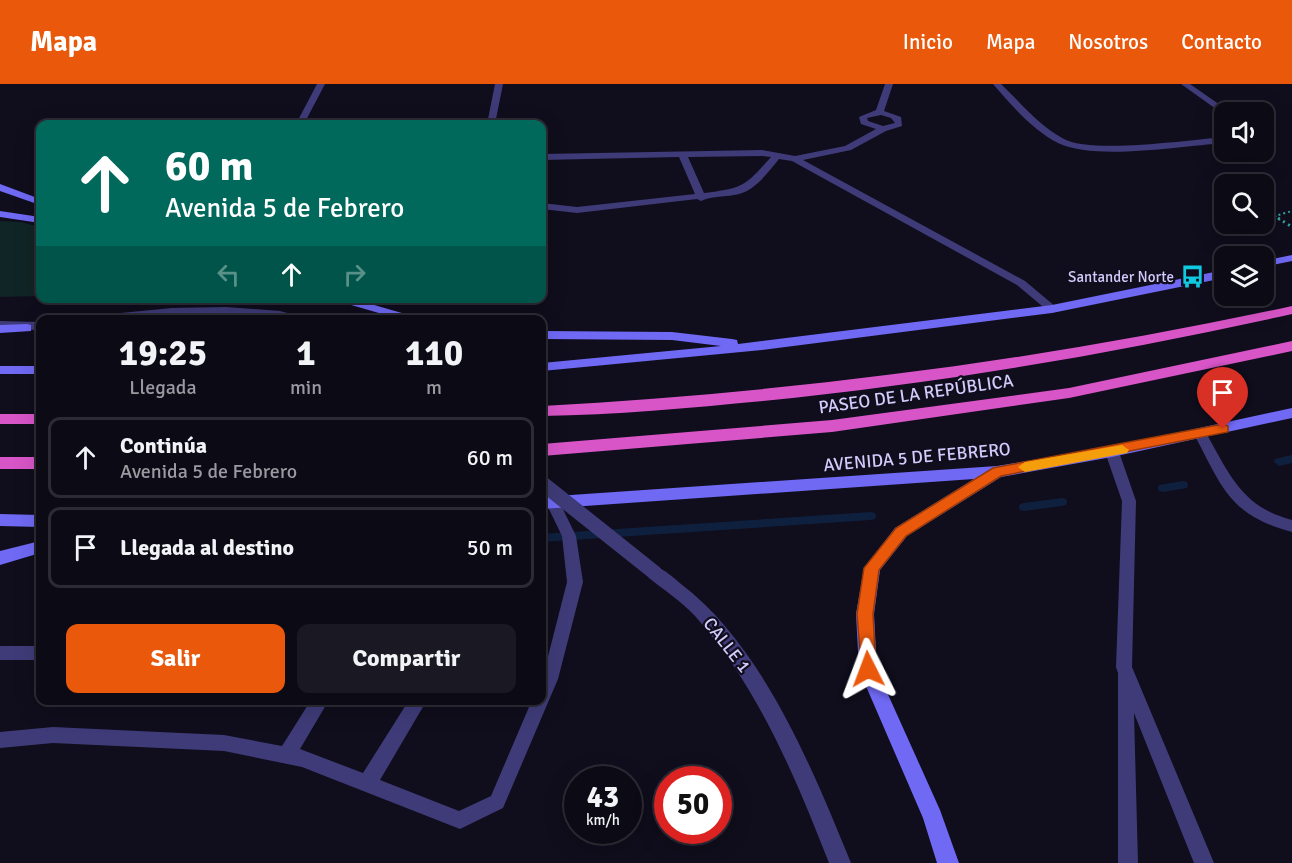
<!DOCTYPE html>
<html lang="es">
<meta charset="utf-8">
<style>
body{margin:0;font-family:Signika,sans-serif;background:#1a1822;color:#f1f3f6;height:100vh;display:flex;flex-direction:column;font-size:22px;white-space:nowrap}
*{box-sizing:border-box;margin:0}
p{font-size:20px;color:#9a9aa0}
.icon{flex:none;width:33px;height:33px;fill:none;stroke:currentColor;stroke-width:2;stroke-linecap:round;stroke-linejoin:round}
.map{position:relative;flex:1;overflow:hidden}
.drawer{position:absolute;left:36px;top:231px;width:510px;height:390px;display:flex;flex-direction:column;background:#0c0a15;border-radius:12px;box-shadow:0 6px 24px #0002,0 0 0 2px #2c2b34}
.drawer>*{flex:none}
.top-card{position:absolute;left:36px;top:36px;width:510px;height:183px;border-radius:12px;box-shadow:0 6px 24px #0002,0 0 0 2px #2c2b34;background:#00695c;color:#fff;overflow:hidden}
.buttons{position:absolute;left:1214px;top:18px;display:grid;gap:12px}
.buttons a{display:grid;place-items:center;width:60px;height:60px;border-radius:12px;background:#0c0a15;box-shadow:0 6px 24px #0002,0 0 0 2px #2c2b34;font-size:30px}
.speed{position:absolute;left:564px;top:682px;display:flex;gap:12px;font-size:30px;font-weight:700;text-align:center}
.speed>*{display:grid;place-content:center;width:78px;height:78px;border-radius:50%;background:#0c0a15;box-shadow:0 6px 24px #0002,0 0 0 2px #2c2b34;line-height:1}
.speed small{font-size:15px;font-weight:400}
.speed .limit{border:9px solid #d22;background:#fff;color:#111}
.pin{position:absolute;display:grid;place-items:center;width:51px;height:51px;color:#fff;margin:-62px -26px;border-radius:50% 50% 50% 0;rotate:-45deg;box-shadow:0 0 6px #0007}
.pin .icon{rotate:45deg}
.me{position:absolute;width:66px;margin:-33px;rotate:357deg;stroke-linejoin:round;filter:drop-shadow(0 0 4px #0008)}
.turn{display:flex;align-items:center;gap:21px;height:126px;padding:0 30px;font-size:27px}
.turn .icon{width:78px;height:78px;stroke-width:2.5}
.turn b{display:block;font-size:42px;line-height:51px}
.lanes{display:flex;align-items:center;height:57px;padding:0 30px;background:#0003;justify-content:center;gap:30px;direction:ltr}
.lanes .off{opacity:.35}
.eta{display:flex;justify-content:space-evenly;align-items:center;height:102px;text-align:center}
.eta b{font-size:36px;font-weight:700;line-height:42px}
.action{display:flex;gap:12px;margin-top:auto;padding:12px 30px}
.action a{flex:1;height:69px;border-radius:12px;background:#ea580c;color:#fff;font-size:24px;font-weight:700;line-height:69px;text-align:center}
.action a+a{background:#1a1822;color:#f1f3f6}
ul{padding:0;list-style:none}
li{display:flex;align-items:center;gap:18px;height:81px;margin:0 12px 9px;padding:0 18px;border:3px solid #2c2b34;border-radius:12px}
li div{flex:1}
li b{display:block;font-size:22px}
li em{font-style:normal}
header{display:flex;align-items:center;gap:36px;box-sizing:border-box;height:84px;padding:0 30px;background:#ea580c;color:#fff}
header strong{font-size:28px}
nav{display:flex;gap:33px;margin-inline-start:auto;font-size:21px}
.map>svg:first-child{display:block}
.green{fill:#102525}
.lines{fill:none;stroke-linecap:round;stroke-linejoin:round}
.stream{fill:#0f203e;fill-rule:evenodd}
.path-far1{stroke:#35a5a0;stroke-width:2;stroke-dasharray:2 3;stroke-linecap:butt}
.path{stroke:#35a5a0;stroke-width:3;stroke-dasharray:2 4;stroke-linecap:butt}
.service{fill:#3e3b78;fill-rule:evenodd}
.minor{fill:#3e3b78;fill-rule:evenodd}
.secondary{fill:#6f69f4;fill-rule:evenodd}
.trunk{fill:#d755c7;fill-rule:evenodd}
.minor-bridge{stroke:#3e3b78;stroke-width:15}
.route{fill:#ea580c;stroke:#983908;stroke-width:1.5}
.slow{fill:#f59e0b}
.labels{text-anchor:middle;stroke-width:4.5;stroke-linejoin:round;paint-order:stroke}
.far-poi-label{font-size:15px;fill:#d2cbfb;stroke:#100d1c;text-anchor:end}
.street-label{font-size:18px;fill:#d2cbfb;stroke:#100d1c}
</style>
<header>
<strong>Mapa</strong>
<nav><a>Inicio</a><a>Mapa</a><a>Nosotros</a><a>Contacto</a></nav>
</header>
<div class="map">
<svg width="1292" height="779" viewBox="0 0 1292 779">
<rect width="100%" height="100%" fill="#100d1c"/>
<!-- green -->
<path class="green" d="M0 137 21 138 40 143V212L0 213Z"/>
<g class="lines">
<!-- stream -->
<g class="stream">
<path d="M1292 371V379L1279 382 1274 378 1275 375Z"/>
<path d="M1183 397 1187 398 1188 401 1187 404 1163 408 1159 407 1158 404 1159 401Z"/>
<path d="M1062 414 1066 415 1067 418 1066 421 1062 422 1024 427 1020 426 1019 423 1020 420 1024 419Z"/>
<path d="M871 428 875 429 876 432 875 435 871 436 542 458V450Z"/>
</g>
<!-- path-far1 -->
<path class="path-far1" d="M1280 136 1275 132 1292 127"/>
<!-- path -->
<path class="path" d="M1278 134 1292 143"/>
<!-- service -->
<g class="service">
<path d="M317 0H325L304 40H296Z"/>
<path d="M495 0H503L495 40H487Z"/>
<path d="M885 0H893L884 27 901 33 902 42 886 47 851 66 803 76 1025 197 1056 223V227H1048L1017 201 792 77 779 75C767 89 755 108 734 111 723 113 711 112 701 117L697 115 577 129 542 125V119L577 123 695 110 679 73 542 76V70L762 66 795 72 845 62 876 45 861 40 859 33 876 26ZM881 31 891 34 895 39 883 42 868 37 867 34ZM762 72 771 73C744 103 744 104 704 109L688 73Z"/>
<path d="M993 0H1001C1021 19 1039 42 1064 55 1092 70 1189 56 1224 53V59C1183 62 1094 77 1058 59 1033 46 1011 21 993 0Z"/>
<path d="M1181 0H1190L1230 28 1223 30Z"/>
<path d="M1200 345 1205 347C1229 389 1241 423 1292 436V448C1229 431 1222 403 1194 350Z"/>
<path d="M1112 363 1119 368 1136 417 1132 583 1214 779H1194L1134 629 1138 779H1118V589L1116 583 1122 417 1105 368Z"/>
<path d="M553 414 558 415 576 452 583 498 558 595 503 724 460 745 302 683 224 667 53 659 0 664V648L53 643 224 651 282 662 311 616H329L300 665 363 689 409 616H427L380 696 459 727 491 712 532 616H542V596L567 498 562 452 546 419 548 415Z"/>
<rect x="0" y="562" width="40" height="14"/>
</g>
<!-- minor -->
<g class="minor">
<path d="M226 223 280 227 313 236 199 230 125 236H84L90 232 172 224Z"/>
<path d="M0 237 40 238V246L0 245Z"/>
<path d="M655 482C665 486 673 493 681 500 763 562 813 686 851 779H829C795 692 758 603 695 532 681 517 664 506 649 494L647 489 649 484Z"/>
</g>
<!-- secondary -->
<g class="secondary">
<path d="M0 100 40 115V121L0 107Z"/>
<path d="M0 127 40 133V139L0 133Z"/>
<path d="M1292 171V177L1263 183V177Z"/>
<path d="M1224 186V194L1052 229 762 266 542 287V279L721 262 672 256 542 255V247L672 248 732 255 737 256 738 260 1052 221Z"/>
<path d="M327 214H350L426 236H403Z"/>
<path d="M27 240 31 241V247L0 249V241Z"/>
<rect x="0" y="282" width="40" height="8"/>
<path d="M1292 324V334L1112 373 1001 393 907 452 880 486 874 530 877 586 940 726 959 779H937L923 734 859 586 856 530 864 484 895 444 974 395 542 425V413L997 382 1112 363Z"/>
<path d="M0 430 40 431V443L0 442Z"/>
<path d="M40 457V469L0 481V467Z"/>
</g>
<!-- trunk -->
<g class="trunk">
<path d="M1292 222V230C1117 269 942 299 763 317 690 324 615 331 542 332V322C795 308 1044 276 1292 222Z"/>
<path d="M1292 257V267L1069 314 832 348 542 372V360L832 336 1069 304Z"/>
<rect x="0" y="330" width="40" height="10"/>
<rect x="0" y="373" width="40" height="12"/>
</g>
<!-- minor-bridge -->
<path class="minor-bridge" d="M542 399 655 489"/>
</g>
<!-- route -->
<path class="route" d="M1223 340 1228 342V348L1001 392 906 452 879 486 873 530 876 585 874 591 868 593 862 591 857 530 864 484 896 444 993 384Z"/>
<!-- slow -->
<path class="slow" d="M1122 361 1129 366 1127 369 1025 388 1018 383 1025 378Z"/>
<!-- icons -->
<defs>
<symbol id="bus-bare" viewBox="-9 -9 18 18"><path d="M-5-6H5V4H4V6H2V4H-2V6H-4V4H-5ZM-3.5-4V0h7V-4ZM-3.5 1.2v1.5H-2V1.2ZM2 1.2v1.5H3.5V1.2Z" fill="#10cae2" stroke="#100d1c" stroke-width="2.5" paint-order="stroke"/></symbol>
</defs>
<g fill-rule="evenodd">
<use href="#bus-bare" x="1176" y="176" width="33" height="33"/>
</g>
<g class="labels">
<!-- far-poi labels -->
<g class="far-poi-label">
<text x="1174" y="198">Santander Norte</text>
</g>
<!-- street labels -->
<g class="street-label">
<text transform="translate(916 310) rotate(-8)" y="6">PASEO DE LA REPÚBLICA</text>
<text transform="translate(917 373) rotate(-5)" y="6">AVENIDA 5 DE FEBRERO</text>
<text transform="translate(727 561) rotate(52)" y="6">CALLE 1</text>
</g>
</g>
</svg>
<div class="buttons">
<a><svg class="icon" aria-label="sound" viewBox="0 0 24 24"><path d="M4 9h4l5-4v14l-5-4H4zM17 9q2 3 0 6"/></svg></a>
<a><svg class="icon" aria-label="search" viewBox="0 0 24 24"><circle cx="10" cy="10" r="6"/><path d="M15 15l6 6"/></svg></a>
<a><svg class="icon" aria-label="layers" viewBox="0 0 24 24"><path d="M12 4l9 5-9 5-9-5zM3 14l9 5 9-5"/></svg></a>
</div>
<div class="speed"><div>43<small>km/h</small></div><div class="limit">50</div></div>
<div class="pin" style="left:1223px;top:345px;background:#d93025"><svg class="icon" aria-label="arrive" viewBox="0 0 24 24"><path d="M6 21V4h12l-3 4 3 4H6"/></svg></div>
<svg class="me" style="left:868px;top:585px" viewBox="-20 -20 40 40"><path d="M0-17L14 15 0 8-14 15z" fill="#ea580c" stroke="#fff" stroke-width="4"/></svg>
<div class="top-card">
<div class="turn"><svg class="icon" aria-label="ahead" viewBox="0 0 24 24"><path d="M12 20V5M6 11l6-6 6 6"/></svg><div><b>60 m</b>Avenida 5 de Febrero</div></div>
<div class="lanes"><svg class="icon off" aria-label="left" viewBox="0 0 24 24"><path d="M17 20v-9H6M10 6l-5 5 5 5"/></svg><svg class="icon" aria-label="ahead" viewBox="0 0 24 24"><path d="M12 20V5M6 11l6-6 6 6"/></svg><svg class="icon off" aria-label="right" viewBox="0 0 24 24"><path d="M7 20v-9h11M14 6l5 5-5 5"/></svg></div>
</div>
<section class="drawer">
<div class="eta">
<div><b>19:25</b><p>Llegada</p></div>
<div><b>1</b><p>min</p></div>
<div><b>110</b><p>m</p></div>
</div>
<ul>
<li><svg class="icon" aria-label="ahead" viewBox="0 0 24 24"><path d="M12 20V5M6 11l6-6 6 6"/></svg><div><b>Continúa</b><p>Avenida 5 de Febrero</p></div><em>60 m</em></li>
<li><svg class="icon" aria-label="arrive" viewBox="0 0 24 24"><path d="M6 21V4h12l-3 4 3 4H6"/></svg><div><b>Llegada al destino</b></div><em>50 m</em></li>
</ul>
<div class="action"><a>Salir</a><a>Compartir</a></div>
</section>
</div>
